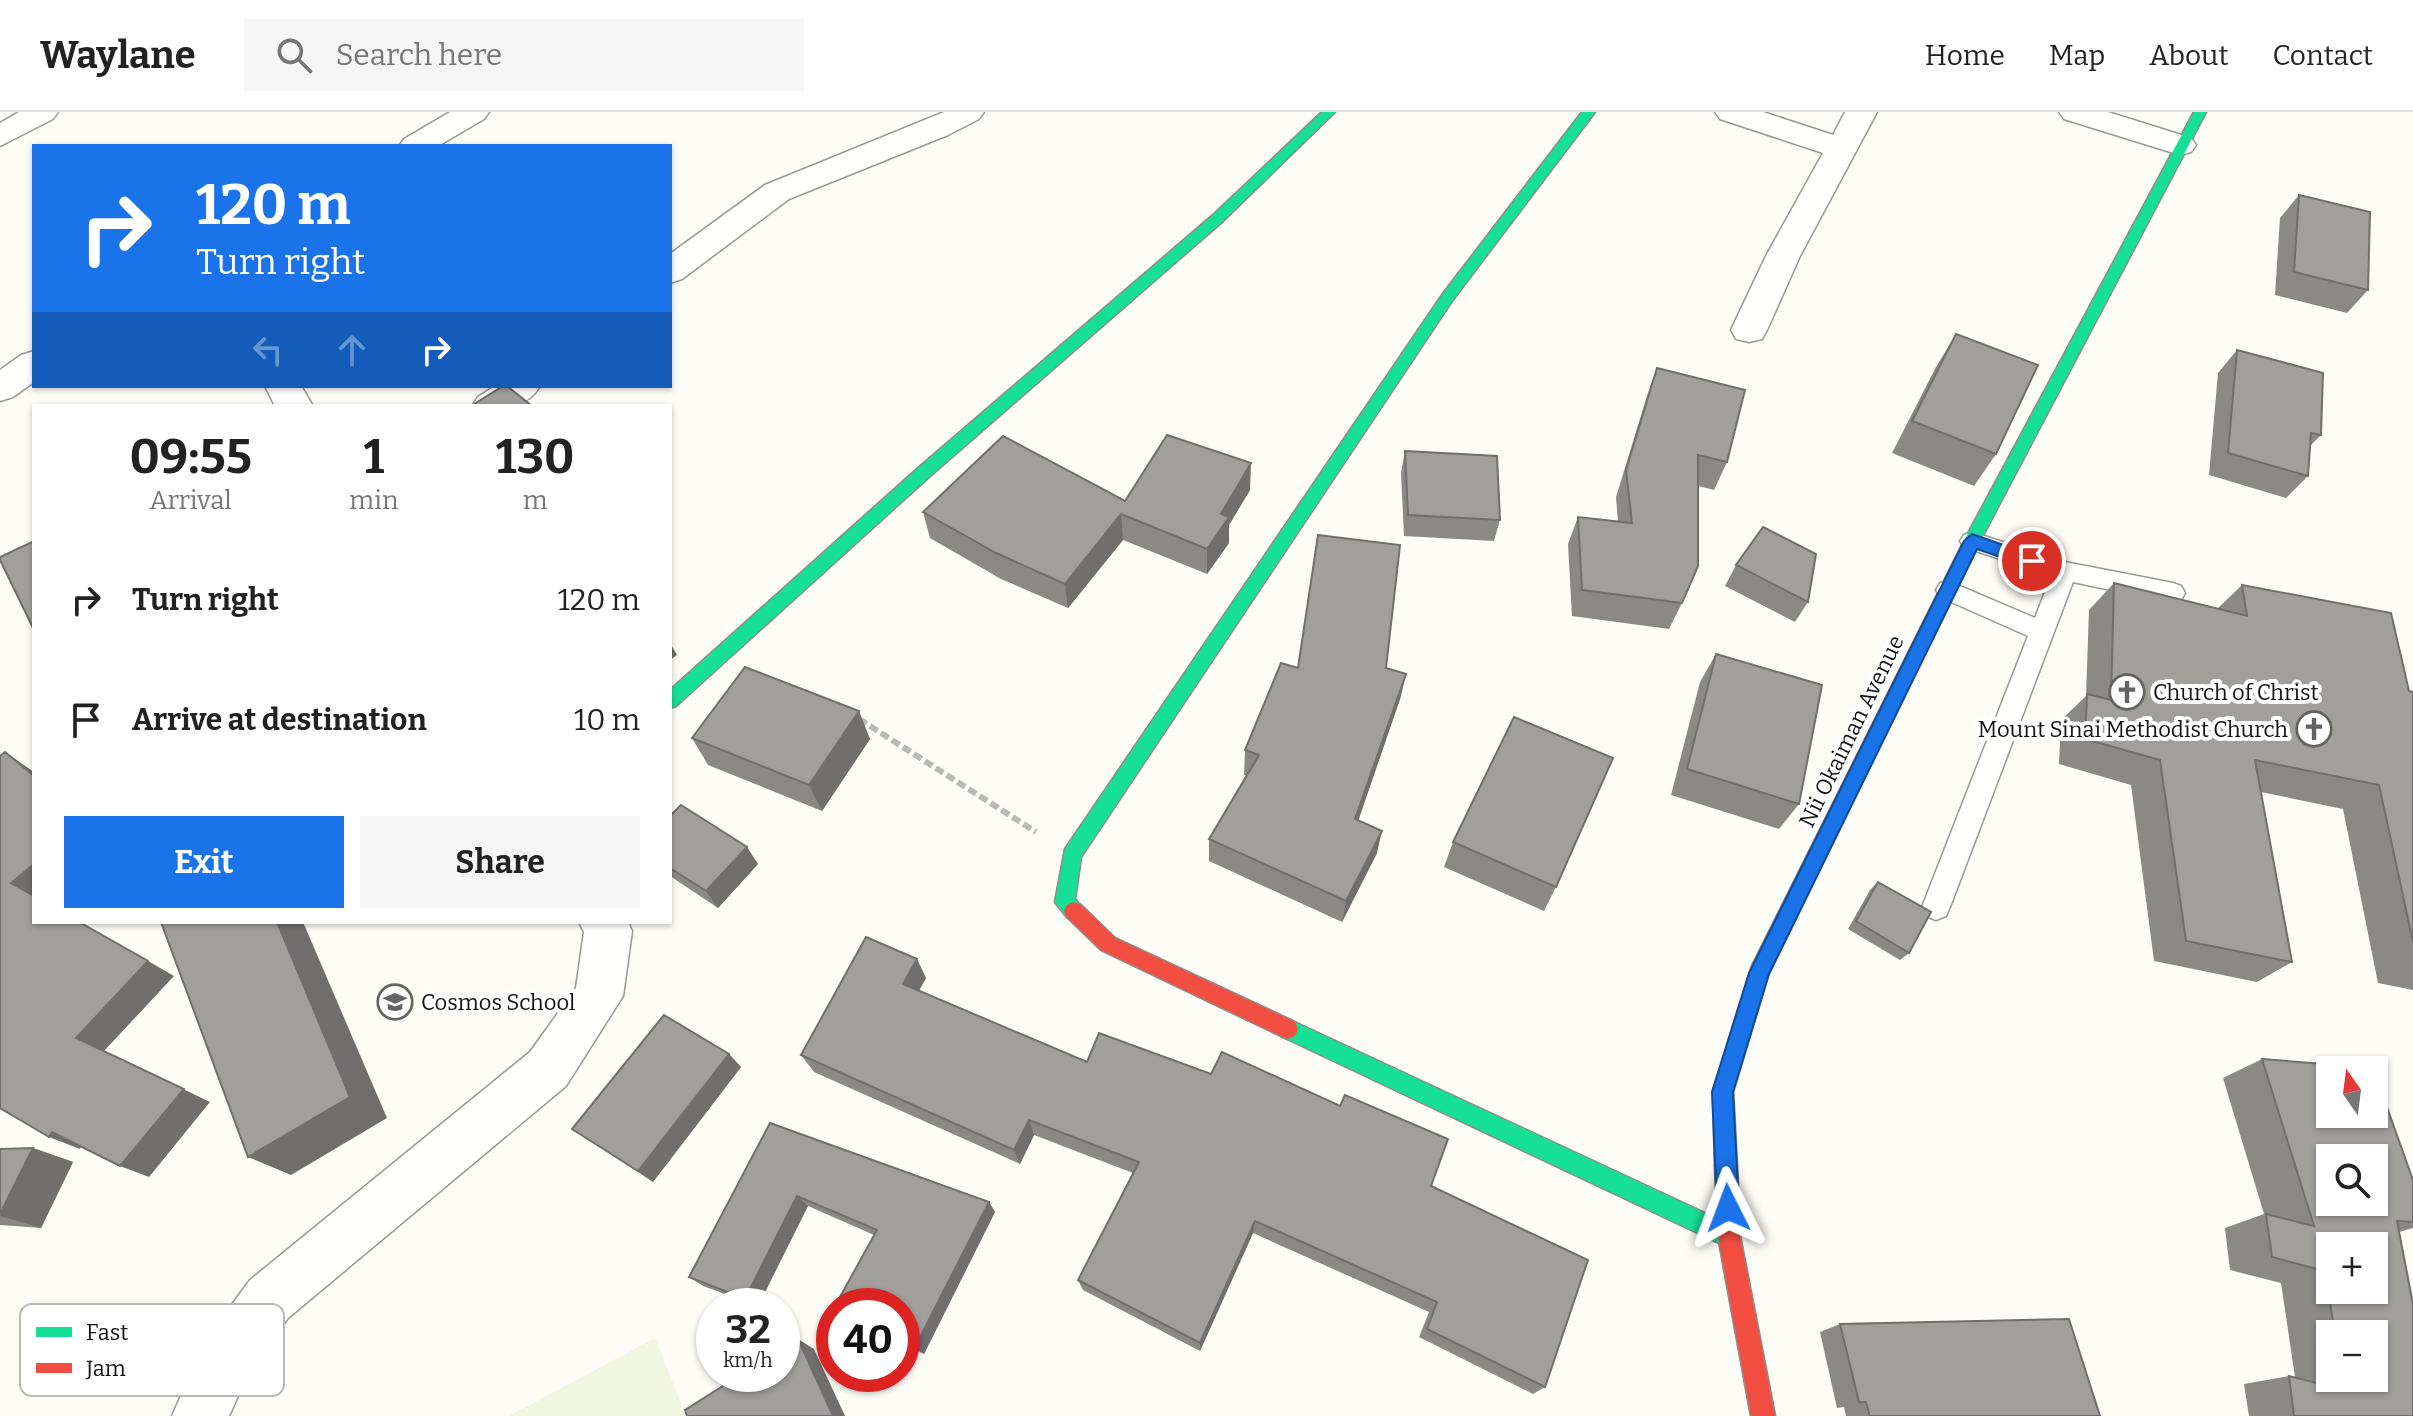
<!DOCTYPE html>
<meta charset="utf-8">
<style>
body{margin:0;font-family:Bitter,serif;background:#f6f6f6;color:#222;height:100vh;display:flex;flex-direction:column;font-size:30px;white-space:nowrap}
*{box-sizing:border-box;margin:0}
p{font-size:26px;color:#767676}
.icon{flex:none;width:44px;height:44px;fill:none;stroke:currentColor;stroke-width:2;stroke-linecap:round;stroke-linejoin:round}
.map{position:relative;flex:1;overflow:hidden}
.panel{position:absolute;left:32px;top:292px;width:640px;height:520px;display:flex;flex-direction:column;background:#fff;border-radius:0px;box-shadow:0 2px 6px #0004}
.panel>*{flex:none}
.hud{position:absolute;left:32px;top:32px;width:640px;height:244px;border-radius:0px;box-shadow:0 2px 6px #0004;background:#1a73e8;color:#fff;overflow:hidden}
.needle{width:52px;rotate:346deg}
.buttons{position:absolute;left:2316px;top:944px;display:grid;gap:16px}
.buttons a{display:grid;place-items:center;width:72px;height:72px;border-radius:0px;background:#fff;box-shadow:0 2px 6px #0004;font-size:40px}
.speed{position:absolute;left:696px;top:1176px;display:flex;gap:16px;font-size:40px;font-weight:700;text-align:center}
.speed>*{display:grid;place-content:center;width:104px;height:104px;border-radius:50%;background:#fff;box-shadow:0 2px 6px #0004;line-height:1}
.speed small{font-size:20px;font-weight:400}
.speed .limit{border:12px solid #d22;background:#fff;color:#111}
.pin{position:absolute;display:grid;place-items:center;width:68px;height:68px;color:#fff;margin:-34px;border:4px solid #fff;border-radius:50%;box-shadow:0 2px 8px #0007}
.me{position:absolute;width:88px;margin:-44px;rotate:357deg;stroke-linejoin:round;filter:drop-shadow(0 0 6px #0008)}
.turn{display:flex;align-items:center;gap:28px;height:168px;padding:0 32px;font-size:36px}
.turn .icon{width:104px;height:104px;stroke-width:2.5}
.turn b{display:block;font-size:56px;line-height:68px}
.lanes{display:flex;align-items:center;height:76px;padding:0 32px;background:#0003;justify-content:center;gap:40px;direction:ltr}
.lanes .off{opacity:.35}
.eta{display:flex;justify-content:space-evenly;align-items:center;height:136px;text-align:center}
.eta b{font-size:48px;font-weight:700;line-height:56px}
.primary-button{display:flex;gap:16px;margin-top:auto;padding:16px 32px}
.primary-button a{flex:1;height:92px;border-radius:0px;background:#1a73e8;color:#fff;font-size:32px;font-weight:700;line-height:92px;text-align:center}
.primary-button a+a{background:#f6f6f6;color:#222}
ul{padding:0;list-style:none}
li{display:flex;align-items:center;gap:24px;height:120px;padding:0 32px}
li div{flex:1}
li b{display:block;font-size:30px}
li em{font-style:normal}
header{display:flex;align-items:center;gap:48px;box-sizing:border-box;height:112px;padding:0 40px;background:#fff;border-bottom:2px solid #e0e0e0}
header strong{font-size:38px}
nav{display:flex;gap:44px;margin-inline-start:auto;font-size:28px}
.search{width:560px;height:72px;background:#f6f6f6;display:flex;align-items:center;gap:20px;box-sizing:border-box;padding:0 28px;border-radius:0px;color:#767676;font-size:30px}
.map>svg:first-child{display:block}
.pitch{fill:#f0f6e1}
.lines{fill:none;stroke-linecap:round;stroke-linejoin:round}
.lane-casing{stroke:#979795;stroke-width:3}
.street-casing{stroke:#979795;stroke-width:3}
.fast-casing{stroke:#8e8d8b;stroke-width:3}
.jam-casing{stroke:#8e8d8b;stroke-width:3}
.path{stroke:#b9b9b8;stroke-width:6;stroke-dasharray:9 4;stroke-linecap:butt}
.lane{fill:#fffffe;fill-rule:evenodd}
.street{fill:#fffffe;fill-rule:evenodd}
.fast{fill:#16e098;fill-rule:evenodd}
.jam{fill:#f24e42;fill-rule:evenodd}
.wall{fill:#8a8986;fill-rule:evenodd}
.shaded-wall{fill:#716f6d}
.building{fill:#a19f9c;stroke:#716f6d;stroke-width:2;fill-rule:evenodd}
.route{fill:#1a73e8;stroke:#114b97;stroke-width:2}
.labels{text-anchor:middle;stroke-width:8;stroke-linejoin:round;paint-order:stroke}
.poi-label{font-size:22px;fill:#111;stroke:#fff;text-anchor:start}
.street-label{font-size:22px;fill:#111;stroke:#fff}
.key{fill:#fff;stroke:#b8b8b8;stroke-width:2}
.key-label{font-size:22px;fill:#111}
</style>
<header>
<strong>Waylane</strong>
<div class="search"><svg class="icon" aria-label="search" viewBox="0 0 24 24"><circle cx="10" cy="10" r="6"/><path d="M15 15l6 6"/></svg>Search here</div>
<nav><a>Home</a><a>Map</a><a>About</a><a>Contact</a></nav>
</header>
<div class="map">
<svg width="2413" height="1304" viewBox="0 0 2413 1304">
<rect width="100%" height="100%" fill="#fdfcf7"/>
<!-- pitch -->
<path class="pitch" d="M655 1226 686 1304H509Z"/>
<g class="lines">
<defs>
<path id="lane" d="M1972 420 2065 450 2173 471 2181 474 2185 481 2181 488 2173 491 2073 470 1950 795 1946 804 1936 808 1926 804 1922 795 2028 524 1940 485 1936 478 1940 471 1948 469 2035 506 2051 464 1964 435 1960 429 1964 423Z"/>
<g id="street">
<path d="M19 0H58L53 7 0 34V11Z"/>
<path d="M450 0H489L484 7 438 34H399L404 27Z"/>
<path d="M944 0H984L979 7 948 23 789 87 682 167 670 171V142L765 73Z"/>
<path d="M1715 0H1763L1833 23 1845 0H1877L1800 144 1767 218 1762 227 1749 230 1736 227 1731 218 1766 144 1823 41 1720 7Z"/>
<path d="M2059 0H2108L2191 26 2196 33 2191 40 2180 43 2064 7Z"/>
<path d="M34 239V270L13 285 0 289V258L21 243Z"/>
<path d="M265 274H301L313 294H275Z"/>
<path d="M495 274H540C525 300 498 294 472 294L478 285Z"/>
<path d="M579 810H628L632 819 623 884 566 974 288 1206 245 1269 229 1304H172L205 1229 250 1168 530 940 576 876 584 820Z"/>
</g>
<g id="fast">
<path d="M1322 0H1335L1223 109 930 364 676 594 670 596V578L918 356 1213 103Z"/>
<path d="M1582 0H1595L1452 189 1081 745 1075 787 1084 799 1081 805 1074 808 1067 805 1055 790 1065 737 1442 183Z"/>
<path d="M2194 0H2206L1980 429 1768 863 1733 980 1737 1054 1734 1062 1726 1065 1718 1062 1715 1054 1713 980 1752 854 1964 429Z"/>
<path d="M1288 907 1737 1116 1740 1124 1737 1132 1729 1135 1721 1132 1281 924 1278 917 1281 910Z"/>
</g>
<g id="jam">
<path d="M1074 790 1081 793 1115 826 1295 910 1298 917 1295 924 1288 927 1281 924 1101 838 1067 805 1064 799 1067 793Z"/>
<path d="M1726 1043 1734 1046 1737 1054 1740 1124 1775 1304H1751L1718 1124 1715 1054 1718 1046Z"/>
</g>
</defs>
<!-- lane casing -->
<use href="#lane" class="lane-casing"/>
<!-- street casing -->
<use href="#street" class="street-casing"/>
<!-- fast casing -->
<use href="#fast" class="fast-casing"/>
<!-- jam casing -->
<use href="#jam" class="jam-casing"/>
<!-- path -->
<path class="path" d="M859 607 1036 720"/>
<!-- lane -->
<use href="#lane" class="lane"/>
<!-- street -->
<use href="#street" class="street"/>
<!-- fast -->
<use href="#fast" class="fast"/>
<!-- jam -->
<use href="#jam" class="jam"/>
</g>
<!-- wall -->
<g class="wall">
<path d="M2299 83 2368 178 2347 201 2275 183 2280 106Z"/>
<path d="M1956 222 1996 342 1974 374 1892 341 1936 255Z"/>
<path d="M2237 238 2321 323 2310 334 2308 364 2286 386 2209 363 2218 261Z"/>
<path d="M1657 256 1727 350 1714 378 1698 374 1682 491 1669 517 1572 504 1568 432 1578 405 1618 410 1616 385 1647 284Z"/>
<path d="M1405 339 1500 408 1494 429 1404 424 1401 361Z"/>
<path d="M1250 378 1229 413V431L1207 462 1123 428 1068 496 1001 467 930 426 923 400 1125 389Z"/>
<path d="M1736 453 1808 490 1795 510 1725 474Z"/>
<path d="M2114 471 2217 497 2242 473 2409 579 2413 580V878L2378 871 2343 697 2261 680 2292 850 2257 870 2154 849 2131 673 2059 652 2061 608 2086 584 2089 498Z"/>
<path d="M1716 542 1799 692 1779 717 1671 683 1700 570Z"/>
<path d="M1298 556H1386L1406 562 1400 587 1358 708 1377 741 1342 810 1209 749V727L1246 663H1244L1245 638Z"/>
<path d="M692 626 870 627 822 699 708 653Z"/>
<path d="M670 704 758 752 718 796 670 764Z"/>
<path d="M1453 730 1556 775 1544 799 1444 755Z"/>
<path d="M1878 770 1909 841 1900 848 1848 817 1870 778Z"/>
<path d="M926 866 919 879 1087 950 1431 1074 1545 1275 1533 1282 1419 1225 1429 1200 1253 1121 1200 1239 1083 1178 1078 1168 1133 1061 1034 1023 1020 1052 814 960 801 943Z"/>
<path d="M729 942 741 955 653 1070 572 1017Z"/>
<path d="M2262 947 2413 1068V1116L2399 1120 2413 1304H2249L2244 1272 2289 1264 2295 1265 2281 1171 2230 1158 2225 1116 2264 1102 2223 966ZM2330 1222H2374V1266H2330Z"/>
<path d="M770 1011 989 1090 995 1100 924 1242 902 1232V1194L874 1123 808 1094 758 1194 703 1174 689 1165Z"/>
<path d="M33 1036 73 1050 41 1116 0 1113V1037Z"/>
<path d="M1840 1212 2100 1304H1846L1844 1295 1837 1296 1820 1220Z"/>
</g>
<!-- shaded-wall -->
<g class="shaded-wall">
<path d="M1251 351 1250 378 1229 413V431L1207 462V437L1221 402Z"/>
<path d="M1121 402 1123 428 1068 496 1065 472Z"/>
<path d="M670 531 677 543 670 548Z"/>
<path d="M1406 562 1400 587 1351 730 1355 707Z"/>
<path d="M859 599 870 627 822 699 809 673Z"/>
<path d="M5 640 34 660V664Z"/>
<path d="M1382 719 1377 741 1342 810 1346 789Z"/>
<path d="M747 735 758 752 718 796 706 779Z"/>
<path d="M34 752V785L11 771Z"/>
<path d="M277 810H303L387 1006 291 1063 248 1045Z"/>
<path d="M917 847 926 866 912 890 903 872Z"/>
<path d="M148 849 174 864 104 939 210 990 149 1065 120 1054 76 926Z"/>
<path d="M729 942 741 955 653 1070 638 1059Z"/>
<path d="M1029 1008 1034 1023 1020 1052 1014 1038Z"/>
<path d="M52 1020 82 1031 80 1037 49 1025Z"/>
<path d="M33 1036 73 1050 41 1116 0 1104Z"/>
<path d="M797 1084 808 1094 758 1194H757L745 1187Z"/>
<path d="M989 1090 995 1100 924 1242 915 1235Z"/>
<path d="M1255 1109 1253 1121 1200 1239V1231Z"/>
<path d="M798 1227 814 1237 845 1304H833Z"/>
</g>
<!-- building -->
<g class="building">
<path d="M2299 83 2370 100 2368 178 2294 160Z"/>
<path d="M1956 222 2038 253 1996 342 1912 309Z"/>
<path d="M2237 238 2323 261 2321 323 2311 321 2308 364 2228 341Z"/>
<path d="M1657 256 1745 278 1727 350 1698 343V454L1682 491 1582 478 1578 405 1632 411 1626 358Z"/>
<path d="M503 274H507L532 294H471Z"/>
<path d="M1167 323 1251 351 1221 402 1229 405 1207 437 1121 402 1065 472 996 441 923 400 1003 324 1125 389Z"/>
<path d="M1405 339 1497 344 1500 408 1408 403Z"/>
<path d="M1763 415 1816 442 1808 490 1736 453Z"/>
<path d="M1318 423 1400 433 1386 556 1406 562 1355 707 1382 719 1346 789 1209 727 1259 643 1245 638 1281 551 1298 556Z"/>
<path d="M34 429V518L0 448V445Z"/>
<path d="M2114 471 2247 504 2242 473 2391 501 2409 579 2413 580V830L2379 673 2255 648 2292 850 2186 829 2160 648 2085 627 2087 582 2111 588Z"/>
<path d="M1716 542 1822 573 1799 692 1687 657Z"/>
<path d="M745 555 859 599 809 673 692 626Z"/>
<path d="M1514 605 1613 646 1556 775 1453 730Z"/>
<path d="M5 640 34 664V752L11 771 34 784V810H79L148 849 76 926 184 977 120 1054 52 1020 49 1025 0 996V644Z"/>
<path d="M681 693 747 735 706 779 670 756V704Z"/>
<path d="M1878 770 1931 800 1909 841 1856 809Z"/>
<path d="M161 810H277L350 985 248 1045Z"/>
<path d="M866 825 917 847 903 872 1087 950 1099 921 1211 962 1222 940 1340 994 1345 983 1448 1027 1431 1074 1588 1148 1545 1275 1427 1217 1437 1190 1255 1109 1200 1231 1078 1168 1139 1050 1029 1008 1014 1038 801 943Z"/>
<path d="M664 903 729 942 638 1059 572 1017Z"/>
<path d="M2262 947 2373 956 2374 958H2330V1002H2374V959L2413 1068V1110L2397 1109 2413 1192V1304H2294L2289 1264 2344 1278 2342 1266H2374V1222H2335L2325 1159 2272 1145 2266 1102 2314 1114ZM2330 1046H2374V1090H2330ZM2330 1134H2374V1178H2330Z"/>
<path d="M770 1011 989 1090 915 1235 902 1229V1194H835L877 1118 797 1084 745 1187 689 1165Z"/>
<path d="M33 1036 0 1102V1037Z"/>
<path d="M2069 1207 2100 1304H1870L1866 1290H1859L1840 1212Z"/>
<path d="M798 1227 833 1304H687L685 1298 742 1262H782V1237Z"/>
</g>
<!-- route -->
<path class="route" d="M1972 422 2038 445 2040 449 2032 456 1977 437 1769 862 1733 980 1739 1096 1736 1104 1728 1107 1720 1104 1717 1096 1712 980 1749 861 1964 429Z"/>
<!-- icons -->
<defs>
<symbol id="church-ring" viewBox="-11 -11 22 22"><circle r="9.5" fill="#fff" stroke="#646362" stroke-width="1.5"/><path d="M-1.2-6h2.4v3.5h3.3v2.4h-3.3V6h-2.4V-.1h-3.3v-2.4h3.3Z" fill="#646362"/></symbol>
<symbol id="school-ring" viewBox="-11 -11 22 22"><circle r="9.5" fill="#fff" stroke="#646362" stroke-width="1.5"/><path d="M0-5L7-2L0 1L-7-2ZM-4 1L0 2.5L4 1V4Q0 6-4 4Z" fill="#646362"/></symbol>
</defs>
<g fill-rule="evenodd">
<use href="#church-ring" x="2107" y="560" width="40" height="40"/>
<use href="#church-ring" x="2294" y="597" width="40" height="40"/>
<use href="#school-ring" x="375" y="870" width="40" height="40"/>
</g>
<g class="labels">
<!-- poi labels -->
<g class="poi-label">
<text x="2153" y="588">Church of Christ</text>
<text x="2288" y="625" text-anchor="end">Mount Sinai Methodist Church</text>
<text x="421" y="898">Cosmos School</text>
</g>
<!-- street labels -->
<g class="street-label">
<text transform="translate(1851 619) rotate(-64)" y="8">Nii Okaiman Avenue</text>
</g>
</g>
<!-- legend -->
<rect x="20" y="1192" width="264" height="92" rx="12" class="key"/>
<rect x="36" y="1215" width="36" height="10" fill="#16e098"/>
<rect x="36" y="1251" width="36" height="10" fill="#f24e42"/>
<g class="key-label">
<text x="86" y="1228">Fast</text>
<text x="86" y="1264">Jam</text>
</g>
</svg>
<div class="buttons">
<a><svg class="needle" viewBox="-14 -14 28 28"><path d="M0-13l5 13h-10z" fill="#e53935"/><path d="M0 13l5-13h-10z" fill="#767676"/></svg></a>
<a><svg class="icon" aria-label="search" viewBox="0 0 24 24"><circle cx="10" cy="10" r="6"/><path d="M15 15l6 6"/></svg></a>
<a>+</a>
<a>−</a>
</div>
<div class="speed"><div>32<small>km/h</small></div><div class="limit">40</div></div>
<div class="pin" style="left:2032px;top:449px;background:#d93025"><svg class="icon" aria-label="arrive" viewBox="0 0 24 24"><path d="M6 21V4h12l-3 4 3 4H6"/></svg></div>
<svg class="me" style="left:1728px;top:1096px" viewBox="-20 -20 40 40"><path d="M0-17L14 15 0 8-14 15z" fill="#1a73e8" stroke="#fff" stroke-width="4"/></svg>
<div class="hud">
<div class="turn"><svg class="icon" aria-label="right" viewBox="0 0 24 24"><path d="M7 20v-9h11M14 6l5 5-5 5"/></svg><div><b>120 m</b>Turn right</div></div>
<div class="lanes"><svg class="icon off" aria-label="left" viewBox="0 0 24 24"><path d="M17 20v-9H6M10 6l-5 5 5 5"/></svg><svg class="icon off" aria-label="ahead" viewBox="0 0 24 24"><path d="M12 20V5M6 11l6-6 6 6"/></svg><svg class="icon" aria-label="right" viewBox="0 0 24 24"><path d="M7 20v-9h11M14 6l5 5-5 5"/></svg></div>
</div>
<section class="panel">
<div class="eta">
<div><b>09:55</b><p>Arrival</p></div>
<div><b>1</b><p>min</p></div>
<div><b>130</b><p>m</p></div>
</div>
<ul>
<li><svg class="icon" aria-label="right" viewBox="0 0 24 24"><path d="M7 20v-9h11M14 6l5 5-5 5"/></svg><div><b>Turn right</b></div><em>120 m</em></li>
<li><svg class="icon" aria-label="arrive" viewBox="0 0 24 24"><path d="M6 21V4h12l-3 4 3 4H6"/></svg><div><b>Arrive at destination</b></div><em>10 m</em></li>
</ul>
<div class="primary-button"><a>Exit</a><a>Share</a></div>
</section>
</div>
